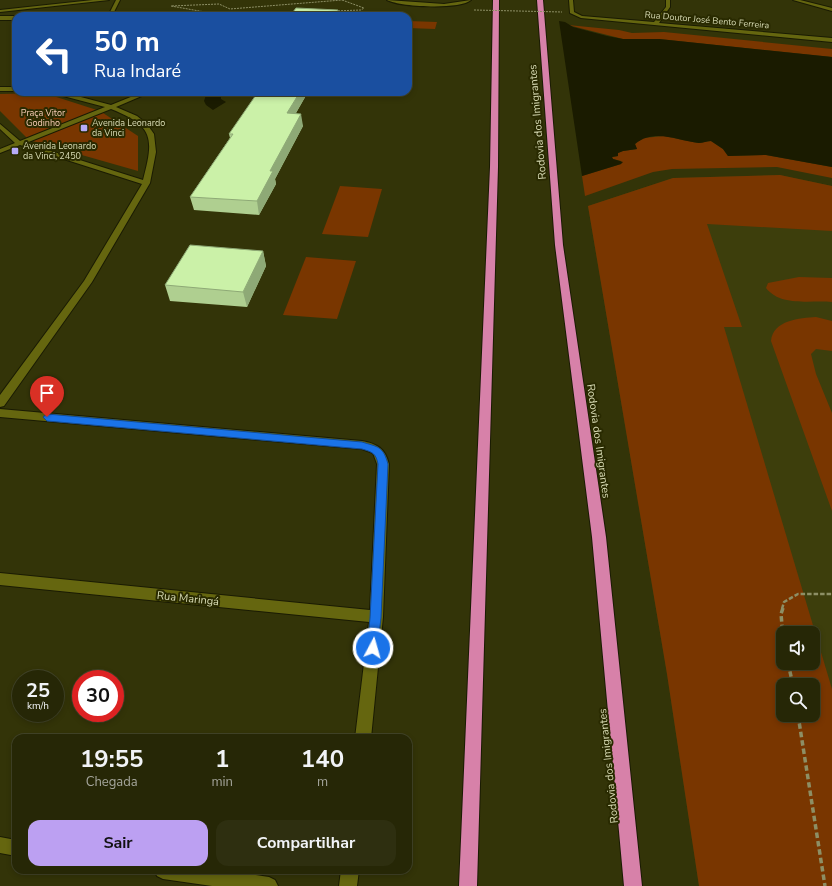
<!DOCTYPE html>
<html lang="pt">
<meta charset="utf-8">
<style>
body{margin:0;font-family:"Nunito Sans",sans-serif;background:#2e2f10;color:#f1f3f6;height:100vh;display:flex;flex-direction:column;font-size:15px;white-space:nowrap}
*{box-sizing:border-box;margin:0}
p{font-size:13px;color:#a4a59b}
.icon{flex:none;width:22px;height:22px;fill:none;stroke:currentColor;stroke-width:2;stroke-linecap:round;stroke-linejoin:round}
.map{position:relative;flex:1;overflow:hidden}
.panel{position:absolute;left:12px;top:734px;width:400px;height:140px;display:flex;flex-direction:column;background:#262706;border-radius:12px;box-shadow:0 2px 6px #0003,0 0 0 1px #424428}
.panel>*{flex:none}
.top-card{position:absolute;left:12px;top:12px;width:400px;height:84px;border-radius:12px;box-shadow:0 2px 6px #0003,0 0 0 1px #424428;background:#1a4fa0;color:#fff;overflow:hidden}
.controls{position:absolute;left:776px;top:626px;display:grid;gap:8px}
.controls a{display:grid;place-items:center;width:44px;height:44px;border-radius:8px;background:#262706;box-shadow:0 2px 6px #0003,0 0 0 1px #424428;font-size:20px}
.speed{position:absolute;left:12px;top:670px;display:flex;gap:8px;font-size:20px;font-weight:700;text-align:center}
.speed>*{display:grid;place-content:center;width:52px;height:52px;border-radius:50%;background:#262706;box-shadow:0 2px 6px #0003,0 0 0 1px #424428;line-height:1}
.speed small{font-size:10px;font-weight:400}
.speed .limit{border:6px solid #d22;background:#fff;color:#111}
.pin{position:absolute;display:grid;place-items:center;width:34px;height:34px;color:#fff;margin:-41px -17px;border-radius:50% 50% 50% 0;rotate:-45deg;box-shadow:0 0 4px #0007}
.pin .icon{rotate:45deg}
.me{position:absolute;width:44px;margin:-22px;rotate:6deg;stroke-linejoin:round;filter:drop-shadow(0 0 3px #0008)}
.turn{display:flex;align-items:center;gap:14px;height:84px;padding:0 16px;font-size:18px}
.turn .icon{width:52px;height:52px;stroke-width:2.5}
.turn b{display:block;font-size:28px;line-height:34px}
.eta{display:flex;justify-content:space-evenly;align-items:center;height:68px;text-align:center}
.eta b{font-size:24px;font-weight:700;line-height:28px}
.cta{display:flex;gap:8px;margin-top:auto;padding:8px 16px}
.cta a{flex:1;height:46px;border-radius:12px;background:#bca0f2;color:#111;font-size:16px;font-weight:700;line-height:46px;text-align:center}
.cta a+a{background:#2e2f10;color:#f1f3f6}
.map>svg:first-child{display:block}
.built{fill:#3d3e0c;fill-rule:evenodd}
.green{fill:#793600;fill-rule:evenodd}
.water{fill:#1a1b00}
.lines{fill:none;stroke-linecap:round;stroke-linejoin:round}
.service-casing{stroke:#1a1b03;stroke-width:2}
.minor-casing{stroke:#1a1b03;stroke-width:2}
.motorway-casing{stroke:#1a1b03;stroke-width:2}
.path-far2{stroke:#8d8f65;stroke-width:1;stroke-dasharray:2 1;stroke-linecap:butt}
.path-far1{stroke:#8d8f65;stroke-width:2.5;stroke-dasharray:4.5 2;stroke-linecap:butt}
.path{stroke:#8d8f65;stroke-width:3.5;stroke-dasharray:5.5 3;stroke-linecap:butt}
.service{fill:#65660f;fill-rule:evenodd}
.minor{fill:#65660f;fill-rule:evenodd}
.motorway{fill:#d781a9;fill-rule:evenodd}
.path-bridge{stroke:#8d8f65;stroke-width:1;stroke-dasharray:2 1;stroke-linecap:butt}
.wall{fill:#afcf90}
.shaded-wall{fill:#8ea976}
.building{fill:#cbf1a8;stroke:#8ea976}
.route{fill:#1a73e8;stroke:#114b97}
.poi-dot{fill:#b7abf8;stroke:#292a00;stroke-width:1.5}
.labels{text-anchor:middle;stroke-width:4;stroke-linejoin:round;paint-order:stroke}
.far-street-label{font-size:9px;fill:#d8dbb4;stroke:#292a00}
.far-park-label{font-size:9px;fill:#f7ccb4;stroke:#292a00}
.far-poi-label{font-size:9px;fill:#d8dbb4;stroke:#292a00;text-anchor:start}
.street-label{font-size:11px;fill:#d8dbb4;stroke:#292a00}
</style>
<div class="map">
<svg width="832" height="886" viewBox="0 0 832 886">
<rect width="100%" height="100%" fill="#333408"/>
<!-- built -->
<path class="built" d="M780 175 832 186V886H699L667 674 588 206 673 178ZM783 633H813V663H783ZM783 685H813V715H783Z"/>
<!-- green -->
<g class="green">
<path d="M408 21 437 22 435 29 408 28Z"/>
<path d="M568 25 619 30 632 33 664 32 832 49V57L659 39H623Z"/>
<path d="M44 93 100 111 138 136V171L29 140 0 111V94Z"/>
<path d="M664 136 698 143 711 141 723 149 728 156 766 155 832 167V178L777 167 672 169 653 172 585 196 582 176 621 164V161L613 159 612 157 618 156V153L623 151 637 149 635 144 643 138Z"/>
<path d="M780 175 832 186V231L707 224 742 327H724L832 689V886H699L667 674 588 206 673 178ZM783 633H813V663H783ZM783 685H813V715H783Z"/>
<path d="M340 186 382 189 368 237 322 234Z"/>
<path d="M306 257 356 261 337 319 283 315Z"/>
<path d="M799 277 832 278V302C810 300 781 307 766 288L768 283Z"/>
<path d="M816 317 832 321V351L816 349 811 354 816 374 832 413V511L771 341C773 320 800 318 816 317Z"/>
</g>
<!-- water -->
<g class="water">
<path d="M559 21 565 22 573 27 607 36 623 39H659L832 57V167L766 155 728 156 723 149 711 141C707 141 703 143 699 143 677 141 655 128 635 144L637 149 623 151 618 153V156L612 157 613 159 623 162 621 164 582 176Z"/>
<path d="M207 92H221V99L226 102 213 110 206 105 204 101Z"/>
</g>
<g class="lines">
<defs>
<path id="service" d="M793 0H800L832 8V11Z"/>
<g id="minor">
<path d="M93 0H109L0 12V10Z"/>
<path d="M116 0H120L112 16H108Z"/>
<path d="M387 0 444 4 471 0C460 10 400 7 387 0Z"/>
<path d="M569 0H573L574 12 582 16 654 22 666 7V0H670V7L659 23 832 38V42L581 18 570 13Z"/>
<rect x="0" y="16" width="16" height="4"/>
<rect x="0" y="87" width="16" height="4"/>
<path d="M48 92H62L111 105 143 92H151L116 107 137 116 147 124 154 134 156 152 150 183 92 282 4 406 0 407V395L84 281 142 184 20 145 0 153V149L15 143 0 129V124L20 141 105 107ZM111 109C154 126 154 138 143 180L26 143Z"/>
<path d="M0 409 362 441C377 444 385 448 389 464L383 617 371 738H355L369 622 0 585V573L370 610 377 464 373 453 362 449 0 417Z"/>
<path d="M0 837 16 840V856L0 853Z"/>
<path d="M154 870H220L269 877 275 880 278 886H212L163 879 157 876Z"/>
<path d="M341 870H359L357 886H339Z"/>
</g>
<g id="motorway">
<path d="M493 0H499L498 167 477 886H459L490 167Z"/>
<path d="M537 0H543L563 245 606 537 642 886H624L592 537 555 245Z"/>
</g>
</defs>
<!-- service casing -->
<use href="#service" class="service-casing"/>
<!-- minor casing -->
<use href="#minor" class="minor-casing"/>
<!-- motorway casing -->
<use href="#motorway" class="motorway-casing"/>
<!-- path-far2 -->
<path class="path-far2" d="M342 0 364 8 361 10 222 15 171 6 219 4 230 9Z"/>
<!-- path-far1 -->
<path class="path-far1" d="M782 609 784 602 798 594H832"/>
<!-- path -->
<g class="path">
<path d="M783 608 781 614 783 636"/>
<path d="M788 663 793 685"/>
<path d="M798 715 825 886"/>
</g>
<!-- service -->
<use href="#service" class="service"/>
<!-- minor -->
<use href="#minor" class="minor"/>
<!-- motorway -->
<use href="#motorway" class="motorway"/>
<!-- path-bridge -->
<path class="path-bridge" d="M474 10 562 12"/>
</g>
<!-- wall -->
<g class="wall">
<path d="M308 92 296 113 303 126 275 179 276 184 259 215 194 210 190 197 230 138 229 134Z"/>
<path d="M263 251 266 266 247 307 170 301 165 285Z"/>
</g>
<!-- shaded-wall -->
<g class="shaded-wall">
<path d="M338 10 339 16H335Z"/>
<path d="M300 92H308L289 125 287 113Z"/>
<path d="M301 114 303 126 275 179 276 184 259 215 257 201 270 171Z"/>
<path d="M263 251 266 266 247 307 243 292Z"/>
</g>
<!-- building -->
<g class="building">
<path d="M296 8 338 10 335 16H290Z"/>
<path d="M258 92H300L287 113 301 114 270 171H273L257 201 190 197 233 134H229Z"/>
<path d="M190 245 263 251 243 292 165 285Z"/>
</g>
<!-- route -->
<path class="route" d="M47 414 362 442C378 447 383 446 388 464L381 618 377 651 373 653 369 651 367 648 370 618 378 464C376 453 372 452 362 449L47 421 43 417Z"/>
<!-- markers -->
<g class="poi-dot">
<rect x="80" y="124" width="8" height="8" rx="2"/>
<rect x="11" y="147" width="8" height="8" rx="2"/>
</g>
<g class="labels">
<!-- far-street labels -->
<g class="far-street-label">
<text transform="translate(707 20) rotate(5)" y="3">Rua Doutor José Bento Ferreira</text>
</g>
<!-- far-park labels -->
<g class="far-park-label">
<text x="43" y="116">Praça Vitor<tspan x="43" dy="10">Godinho</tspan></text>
</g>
<!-- far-poi labels -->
<g class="far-poi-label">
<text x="92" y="126">Avenida Leonardo<tspan x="92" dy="10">da Vinci</tspan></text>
<text x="23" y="149">Avenida Leonardo<tspan x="23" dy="10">da Vinci, 2450</tspan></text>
</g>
<!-- street labels -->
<g class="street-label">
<text transform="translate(537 122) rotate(-95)" y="4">Rodovia dos Imigrantes</text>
<text transform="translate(599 441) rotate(82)" y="4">Rodovia dos Imigrantes</text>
<text transform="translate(188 598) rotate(6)" y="4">Rua Maringá</text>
<text transform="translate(608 766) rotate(-96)" y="4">Rodovia dos Imigrantes</text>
</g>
</g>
</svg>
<div class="controls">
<a><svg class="icon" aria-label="sound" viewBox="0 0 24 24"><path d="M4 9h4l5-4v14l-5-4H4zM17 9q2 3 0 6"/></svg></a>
<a><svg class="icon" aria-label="search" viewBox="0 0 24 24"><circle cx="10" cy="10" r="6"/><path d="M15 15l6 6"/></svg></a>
</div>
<div class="speed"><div>25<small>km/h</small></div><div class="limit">30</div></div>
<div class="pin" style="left:47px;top:417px;background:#d93025"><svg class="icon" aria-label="arrive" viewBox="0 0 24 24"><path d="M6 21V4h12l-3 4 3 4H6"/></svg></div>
<svg class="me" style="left:373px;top:648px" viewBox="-20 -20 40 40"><circle r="17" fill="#1a73e8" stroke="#fff" stroke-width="3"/><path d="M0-11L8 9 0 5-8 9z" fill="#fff"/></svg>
<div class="top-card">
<div class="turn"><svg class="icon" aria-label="left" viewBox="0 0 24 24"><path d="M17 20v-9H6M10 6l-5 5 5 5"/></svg><div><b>50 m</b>Rua Indaré</div></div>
</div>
<section class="panel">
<div class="eta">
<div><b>19:55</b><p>Chegada</p></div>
<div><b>1</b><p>min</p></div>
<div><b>140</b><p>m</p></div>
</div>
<div class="cta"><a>Sair</a><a>Compartilhar</a></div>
</section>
</div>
